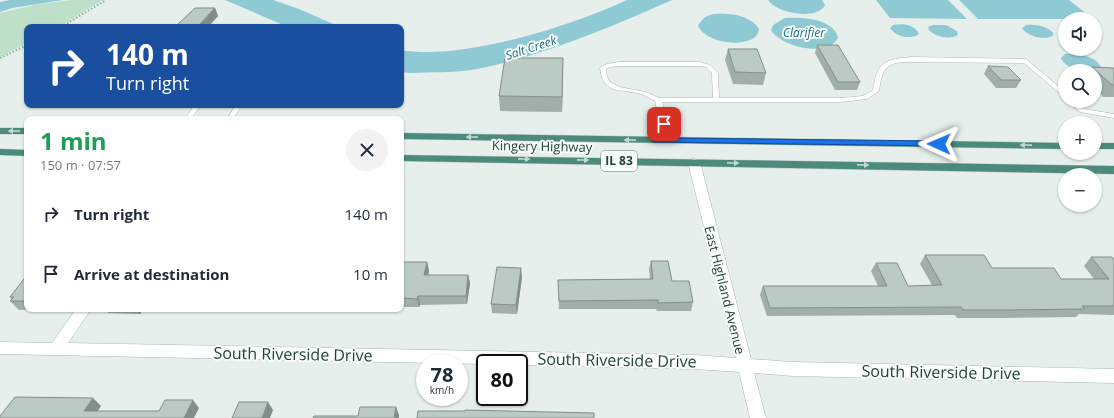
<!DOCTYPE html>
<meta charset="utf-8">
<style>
body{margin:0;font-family:"Open Sans",sans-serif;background:#f2f2f3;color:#1f2937;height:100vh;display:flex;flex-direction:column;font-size:15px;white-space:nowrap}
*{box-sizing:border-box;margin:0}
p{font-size:13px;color:#747a83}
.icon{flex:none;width:22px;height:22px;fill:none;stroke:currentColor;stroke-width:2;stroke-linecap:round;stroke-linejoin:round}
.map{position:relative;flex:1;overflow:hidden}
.drawer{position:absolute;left:24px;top:116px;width:380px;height:196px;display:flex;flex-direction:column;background:#fff;border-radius:8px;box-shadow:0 1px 3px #0004}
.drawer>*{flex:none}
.guide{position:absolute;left:24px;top:24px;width:380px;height:84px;border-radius:8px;box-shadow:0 1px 3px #0004;background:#1a4fa0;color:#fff;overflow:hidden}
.controls{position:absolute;left:1058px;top:12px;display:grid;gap:8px}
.controls a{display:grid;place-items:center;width:44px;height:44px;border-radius:50%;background:#fff;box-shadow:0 1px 3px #0004;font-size:20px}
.speed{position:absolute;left:416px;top:354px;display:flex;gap:8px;font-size:20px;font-weight:700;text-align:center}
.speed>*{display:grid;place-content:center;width:52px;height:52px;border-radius:50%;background:#fff;box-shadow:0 1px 3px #0004;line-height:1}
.speed small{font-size:10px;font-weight:400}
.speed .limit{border:2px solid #111;border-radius:6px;background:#fff;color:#111}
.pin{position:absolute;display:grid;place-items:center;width:34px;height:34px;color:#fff;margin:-17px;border-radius:8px;box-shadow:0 2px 6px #0006}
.me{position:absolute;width:44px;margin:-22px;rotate:271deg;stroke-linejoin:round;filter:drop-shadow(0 0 3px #0008)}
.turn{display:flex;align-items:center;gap:14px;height:84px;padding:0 16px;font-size:18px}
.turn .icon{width:52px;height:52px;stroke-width:2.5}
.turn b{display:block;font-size:28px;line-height:34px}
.round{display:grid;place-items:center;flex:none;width:42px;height:42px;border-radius:21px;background:#f2f2f3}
.overview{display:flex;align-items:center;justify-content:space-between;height:68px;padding:0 16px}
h1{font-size:24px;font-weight:700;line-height:30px;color:#1e9e55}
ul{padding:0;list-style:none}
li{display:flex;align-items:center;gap:12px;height:60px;padding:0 16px}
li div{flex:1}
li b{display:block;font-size:15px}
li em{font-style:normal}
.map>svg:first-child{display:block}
.green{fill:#bfe0c8}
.water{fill:#8ec9d4}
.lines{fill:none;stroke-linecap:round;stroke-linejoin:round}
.service-casing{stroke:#a8b8b2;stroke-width:1}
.minor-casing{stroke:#a8b8b2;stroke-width:1}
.trunk-casing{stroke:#c2cac8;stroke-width:1}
.path{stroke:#86b3a5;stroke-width:2;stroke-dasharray:1.5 2;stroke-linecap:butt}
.service{fill:#fff;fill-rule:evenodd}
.minor{fill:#fff;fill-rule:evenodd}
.trunk{fill:#4c8a7c;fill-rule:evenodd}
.wall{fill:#a1aea9}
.shaded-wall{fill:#838d89}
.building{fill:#bbcac4;stroke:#838d89}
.oneway{fill:#c4d9d4}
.route{fill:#1a73e8;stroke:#114b97}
.labels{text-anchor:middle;stroke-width:4;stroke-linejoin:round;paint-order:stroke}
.far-water-label{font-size:12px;font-style:italic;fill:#1c6f80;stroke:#f7fbf9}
.shield{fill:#f7fbf9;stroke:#637a73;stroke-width:1}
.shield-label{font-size:12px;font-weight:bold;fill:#24423a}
.street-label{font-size:13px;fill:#24423a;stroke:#f7fbf9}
.near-street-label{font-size:16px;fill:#24423a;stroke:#f7fbf9}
</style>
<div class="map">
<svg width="1114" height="418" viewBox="0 0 1114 418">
<rect width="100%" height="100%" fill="#e6efeb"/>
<!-- green -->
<path class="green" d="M72 0H103L58 27H27V43L0 57V13L39 4Z"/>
<!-- water -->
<g class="water">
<path d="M10 0H63L12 8 0 12V2Z"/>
<path d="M225 0H273L299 9 340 27H288Z"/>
<path d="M627 0H672C609 28 545 55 477 69 456 73 432 72 410 73L401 72V50C462 61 571 26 627 0Z"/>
<path d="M768 0H822L825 5C817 21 776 13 768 0Z"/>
<path d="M876 0H948L967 19 890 18Z"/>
<path d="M959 0H1069L1093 19H978Z"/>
<path d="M713 14C729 13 749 14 759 29 757 51 703 44 698 25L705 17Z"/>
<path d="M785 18C802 17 833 18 838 38 827 58 781 47 771 30L773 25Z"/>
<path d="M893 25C902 23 915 24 919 34 911 40 896 37 890 28Z"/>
<path d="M933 25H946L957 31 958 35C949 40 936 37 929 30L928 27Z"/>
<path d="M1026 25C1035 24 1050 26 1054 35 1045 41 1028 37 1022 28Z"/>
<path d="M1065 54C1075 53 1099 56 1101 69 1089 73 1066 71 1061 58Z"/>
</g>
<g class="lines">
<defs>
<g id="service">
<path d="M912 57 1026 59 1065 92V97L1063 96 1024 63 903 62C883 64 882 73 879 91L867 99 841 102H662L668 129 664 136 655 142 651 140 659 134 662 129 655 101C649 98 644 94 637 93 617 89 603 93 600 68L607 64 619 62H700L710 65 718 73 719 98H841L863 96 873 90C877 62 885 59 912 57ZM619 66H700L706 67 712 73 713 98H659L646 92 619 87 610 82 607 77 606 69 610 67Z"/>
<path d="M1068 101H1075L1084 109 1114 114V118L1080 112Z"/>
<path d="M192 105H198V109L191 119H185L192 109Z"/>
<path d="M236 105H242L233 119H227Z"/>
</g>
<path id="minor" d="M694 158 700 162 751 359 793 362 1114 369V383L793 376 754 373 766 418H750L739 372 695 369 519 365V363L485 364 0 354V342L52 343 76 309H91L68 343 695 355 736 358 688 162Z"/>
<g id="trunk">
<rect x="0" y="128" width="27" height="6"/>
<path d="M401 133 1065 143V149L401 139Z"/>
<rect x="1095" y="143" width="19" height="6"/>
<path d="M0 149 27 150V156L0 155Z"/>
<path d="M401 155 1114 166V174L401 161Z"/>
</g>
</defs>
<!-- service casing -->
<use href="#service" class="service-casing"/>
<!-- minor casing -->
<use href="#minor" class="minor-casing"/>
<!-- trunk casing -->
<use href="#trunk" class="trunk-casing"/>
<!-- path -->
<g class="path">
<path d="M61 27 106 0"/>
<path d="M0 58 27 45"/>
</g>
<!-- service -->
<use href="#service" class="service"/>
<!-- minor -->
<use href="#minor" class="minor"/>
<!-- trunk -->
<use href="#trunk" class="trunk"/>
</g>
<!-- wall -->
<g class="wall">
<path d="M215 8 218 16 208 27H178L177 25Z"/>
<path d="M817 45 860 82 857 90H835L815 53Z"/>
<path d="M728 49 766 73 763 85 733 84 725 60Z"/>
<path d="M988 66 1021 80 1016 88H996L984 74Z"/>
<path d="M1092 67 1114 68V97H1103L1095 89V71H1089Z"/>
<path d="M563 73 562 112 500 111 499 96Z"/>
<rect x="103" y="105" width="45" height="1"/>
<path d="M925 255 992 268 1061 279H1094L1084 266 1091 257 1114 260V315L1079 314 1076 317 1000 318H957L955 315 767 316 760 295 763 286H878L871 271 876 263 908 286 932 285 920 264Z"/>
<path d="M651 261 693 302 691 311H657L656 309H559L558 280 650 279 649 269Z"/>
<path d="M427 262 429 271 428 275H468L470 283 467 304 420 305 419 307H401V265Z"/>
<path d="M27 275V309H43H42L19 310 10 301 12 299 10 297Z"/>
<path d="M522 277 517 314 492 313 491 304Z"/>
<path d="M105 309H143L140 314 108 313Z"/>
</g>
<!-- shaded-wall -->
<g class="shaded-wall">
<path d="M215 8 218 16 208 27H199L198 26Z"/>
<path d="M563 58V73L562 112V97Z"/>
<path d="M427 262 429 271 426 284 424 275Z"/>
<path d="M521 268 522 277 517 314 516 305Z"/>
<path d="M468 275 470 283 467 304 466 296Z"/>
<path d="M418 296 420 305 419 307 417 299Z"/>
<path d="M136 309H143L140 314Z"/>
<path d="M93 398 101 406 93 418 84 411Z"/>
<path d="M193 400 199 408 194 418H184Z"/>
<path d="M268 402 273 410 270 418H262Z"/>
<path d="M396 407 399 415V418H394Z"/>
</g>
<!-- building -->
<g class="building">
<path d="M195 8H215L198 26 177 25Z"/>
<path d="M817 45H838L860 82H838Z"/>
<path d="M728 49H757L766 73 735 72Z"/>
<path d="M505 58H563L562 97 499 96Z"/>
<path d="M988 66 1008 67 1021 80H1001Z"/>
<path d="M1092 67 1114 68V85H1112Z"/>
<path d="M925 255H984L992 268H1054L1061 279H1109L1091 257H1112L1114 260V306H1082L1085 309 1007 310H963L961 307 770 308 763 286H887L876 263H897L908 286 942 285Z"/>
<path d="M651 261H668L672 281H689L693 302 658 303V300L559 301 558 280 653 279Z"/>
<path d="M404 262H427L424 275H468L466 296H418L417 299 401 298V265H403Z"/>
<path d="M497 267 521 268 516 305 491 304Z"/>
<path d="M27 275V301H10L14 297H10Z"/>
<path d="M15 397 93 398 84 411H159L165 400H193L184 418H0V416Z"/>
<path d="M239 402H268L262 418H232Z"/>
<path d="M360 407H396L394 418H313L314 416H358Z"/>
<path d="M465 410 594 413V418H417L418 411H465Z"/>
</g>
<!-- one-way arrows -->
<defs><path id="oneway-solid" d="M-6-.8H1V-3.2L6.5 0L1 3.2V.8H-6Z"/></defs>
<g class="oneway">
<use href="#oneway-solid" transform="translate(14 131) rotate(-179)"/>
<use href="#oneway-solid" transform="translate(472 137) rotate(-179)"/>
<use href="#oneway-solid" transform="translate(630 140) rotate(-179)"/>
<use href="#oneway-solid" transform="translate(1026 145) rotate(-179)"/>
<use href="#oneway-solid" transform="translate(524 159) rotate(1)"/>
<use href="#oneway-solid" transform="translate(583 160) rotate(1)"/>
<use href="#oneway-solid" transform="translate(733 163) rotate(1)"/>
<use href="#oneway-solid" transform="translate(863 165) rotate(1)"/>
</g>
<!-- route -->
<path class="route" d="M662 122H667L669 129 664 138 939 141 943 144 939 146 653 142 651 140 659 134Z"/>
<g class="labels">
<!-- far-water labels -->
<g class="far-water-label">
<text x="804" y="37">Clarifier</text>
<text transform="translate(531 48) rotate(-18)" y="4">Salt Creek</text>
</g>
<!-- shield labels -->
<rect class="shield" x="601" y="151" width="36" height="20" rx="3"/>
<g class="shield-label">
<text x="619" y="165">IL 83</text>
</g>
<!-- street labels -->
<g class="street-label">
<text transform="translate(542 146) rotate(1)" y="5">Kingery Highway</text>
<text transform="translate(725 290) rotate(76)" y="5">East Highland Avenue</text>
</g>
<!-- near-street labels -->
<g class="near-street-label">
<text transform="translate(293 354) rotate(1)" y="6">South Riverside Drive</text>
<text transform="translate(617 360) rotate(1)" y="6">South Riverside Drive</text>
<text transform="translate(941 372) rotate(1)" y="6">South Riverside Drive</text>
</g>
</g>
</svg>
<div class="controls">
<a><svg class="icon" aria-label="sound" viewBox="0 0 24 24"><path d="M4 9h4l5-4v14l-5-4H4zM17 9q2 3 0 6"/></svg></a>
<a><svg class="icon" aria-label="search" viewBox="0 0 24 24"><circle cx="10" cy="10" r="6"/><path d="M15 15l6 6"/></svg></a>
<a>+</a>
<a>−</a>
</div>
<div class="speed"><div>78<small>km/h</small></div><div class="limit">80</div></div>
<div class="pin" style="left:664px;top:124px;background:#d93025"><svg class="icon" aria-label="arrive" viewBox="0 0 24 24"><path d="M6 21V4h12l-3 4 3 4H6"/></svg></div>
<svg class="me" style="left:939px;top:144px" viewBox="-20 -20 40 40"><path d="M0-17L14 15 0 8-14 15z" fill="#1a73e8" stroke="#fff" stroke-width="4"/></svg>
<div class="guide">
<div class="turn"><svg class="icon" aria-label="right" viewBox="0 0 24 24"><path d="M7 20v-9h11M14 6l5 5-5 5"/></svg><div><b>140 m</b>Turn right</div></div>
</div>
<section class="drawer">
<div class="overview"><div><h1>1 min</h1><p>150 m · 07:57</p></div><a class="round"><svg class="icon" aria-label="close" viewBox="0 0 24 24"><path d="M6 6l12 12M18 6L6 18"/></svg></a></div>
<ul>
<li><svg class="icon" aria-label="right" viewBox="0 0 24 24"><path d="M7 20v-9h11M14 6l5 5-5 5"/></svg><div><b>Turn right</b></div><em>140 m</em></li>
<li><svg class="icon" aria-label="arrive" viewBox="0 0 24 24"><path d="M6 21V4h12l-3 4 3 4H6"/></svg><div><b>Arrive at destination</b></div><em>10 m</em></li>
</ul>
</section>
</div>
